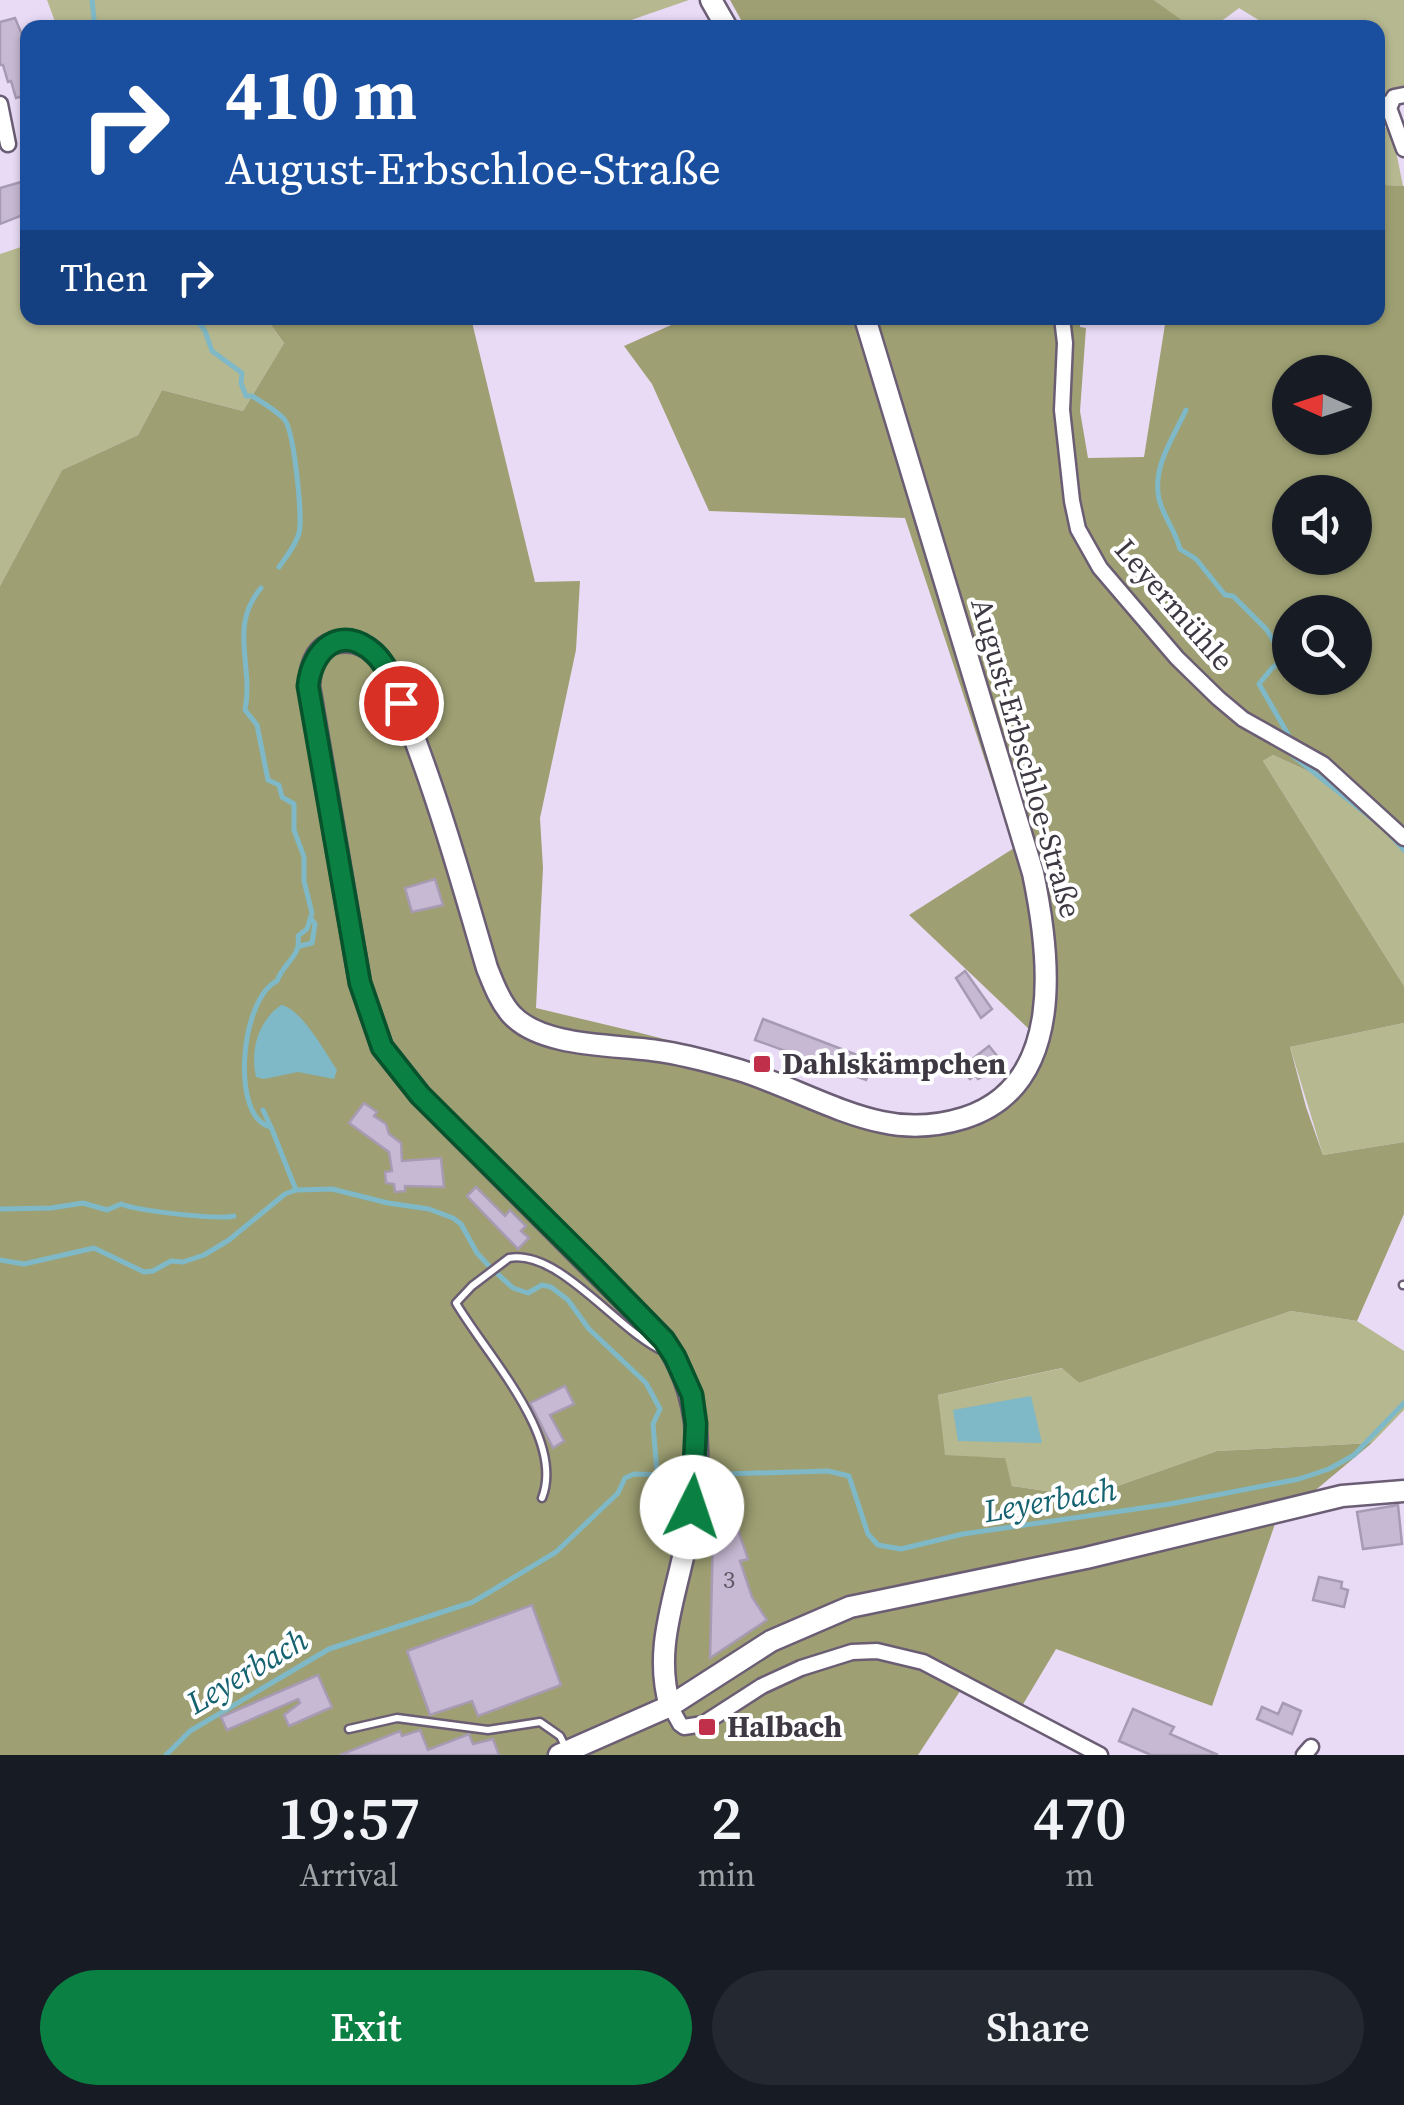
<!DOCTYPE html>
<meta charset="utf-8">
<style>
body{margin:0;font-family:"Source Serif 4",serif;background:#242831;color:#f1f3f6;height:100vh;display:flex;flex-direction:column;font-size:38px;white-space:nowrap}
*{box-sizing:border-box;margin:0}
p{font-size:32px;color:#9ea1a6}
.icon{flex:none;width:55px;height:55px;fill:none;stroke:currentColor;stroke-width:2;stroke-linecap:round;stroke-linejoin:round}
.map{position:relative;height:1755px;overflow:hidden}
.panel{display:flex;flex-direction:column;background:#171b24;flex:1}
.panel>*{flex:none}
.hud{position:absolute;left:20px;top:20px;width:1365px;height:305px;border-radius:20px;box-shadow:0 2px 8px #0004;background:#1a4fa0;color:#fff;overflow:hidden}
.needle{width:65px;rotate:273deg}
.buttons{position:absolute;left:1272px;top:355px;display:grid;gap:20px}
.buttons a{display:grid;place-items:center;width:100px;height:100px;border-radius:50%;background:#171b24;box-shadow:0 2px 8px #0004;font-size:50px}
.pin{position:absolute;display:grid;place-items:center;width:85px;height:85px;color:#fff;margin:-42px;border:5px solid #fff;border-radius:50%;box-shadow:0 2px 10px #0007}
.me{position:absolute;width:110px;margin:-55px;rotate:4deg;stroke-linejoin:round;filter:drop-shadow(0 0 8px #0008)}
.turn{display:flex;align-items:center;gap:35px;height:210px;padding:0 40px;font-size:45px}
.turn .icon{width:130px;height:130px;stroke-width:2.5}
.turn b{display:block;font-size:70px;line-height:85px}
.then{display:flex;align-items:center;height:95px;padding:0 40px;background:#0003;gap:20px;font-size:38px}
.eta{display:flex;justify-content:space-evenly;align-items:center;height:170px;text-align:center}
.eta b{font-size:60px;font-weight:600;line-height:70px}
.primary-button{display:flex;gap:20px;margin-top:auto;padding:20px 40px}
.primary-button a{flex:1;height:115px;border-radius:60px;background:#0b8043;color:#fff;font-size:40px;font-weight:600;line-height:115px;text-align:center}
.primary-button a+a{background:#242831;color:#f1f3f6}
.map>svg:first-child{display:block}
.green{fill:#b6b890}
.forest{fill:#9ea073;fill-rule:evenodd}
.water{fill:#7fb8c6}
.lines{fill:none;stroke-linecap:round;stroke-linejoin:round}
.stream{stroke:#7fb8c6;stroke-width:5}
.building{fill:#c7b9d3;stroke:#a79ab3;stroke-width:2.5}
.service-casing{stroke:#6a5d74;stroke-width:11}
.minor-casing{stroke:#6a5d74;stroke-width:19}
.secondary-casing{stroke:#6a5d74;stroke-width:25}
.service{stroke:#fff;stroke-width:6}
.minor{stroke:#fff;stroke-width:14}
.secondary{stroke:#fff;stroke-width:20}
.route-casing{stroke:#07532c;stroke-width:25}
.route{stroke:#0b8043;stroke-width:18}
.poi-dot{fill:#c1304b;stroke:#fff;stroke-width:4}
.labels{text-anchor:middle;stroke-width:8;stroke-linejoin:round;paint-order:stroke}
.number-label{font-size:25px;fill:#605867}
.street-label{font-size:30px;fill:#3e3843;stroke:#fff}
.poi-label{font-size:30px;font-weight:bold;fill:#3e3843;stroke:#fff;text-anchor:start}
.water-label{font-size:32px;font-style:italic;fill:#156270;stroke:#fff}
</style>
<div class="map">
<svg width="1404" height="1755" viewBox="0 0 1404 1755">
<rect width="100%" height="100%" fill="#e9dbf6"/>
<!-- green -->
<g class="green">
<path d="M47 0H689L608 28 57 27Z"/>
<path d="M1154 0H1404V88L1378 95V28L1270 27 1239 8C1198 41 1192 29 1154 0Z"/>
<path d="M1383 107 1385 127 1393 136 1403 186 1385 185 1378 165V108Z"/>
<path d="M27 245 28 318H266L284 343 243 411 162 390 138 435 62 470 0 586V254Z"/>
<path d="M1273 755 1310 772 1376 824 1404 853V986L1263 761Z"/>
<path d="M1404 1023V1142L1323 1155 1290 1047Z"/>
<path d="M1291 1311 1357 1321 1404 1351V1410L1372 1443 1217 1451 1086 1497 1012 1486 1004 1458 944 1456 938 1395 1063 1368 1079 1383Z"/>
</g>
<!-- forest -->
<g class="forest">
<path d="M730 0H1154L1191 27H745Z"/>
<path d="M1385 185 1404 186V853L1376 824 1310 772 1273 755 1263 761 1404 986V1023L1290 1047 1306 1107 1323 1155 1404 1142V1214L1357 1321 1291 1311 1079 1383 1062 1368 938 1395 945 1455 1005 1458 1012 1486 1086 1497 1217 1451 1372 1443 1275 1524 1212 1706 1056 1649 1022 1706 968 1679 918 1755H0V586L62 470 138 435 162 390 243 411 284 343 266 318H471L535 582 580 581 576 650 540 818 543 868 536 1008C606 1025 676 1040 744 1062 798 1078 847 1110 904 1117 916 1119 930 1115 942 1113 991 1107 1015 1075 1031 1031L909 915 1014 848 905 518 709 511 652 384 624 346 687 318H1080V327L1086 328 1080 411 1088 458 1144 457 1166 318H1378V189ZM1290 372H1355V438H1290ZM1290 492H1355V558H1290ZM1290 612H1355V678H1290Z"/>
</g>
<!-- water -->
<g class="water">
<path d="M281 1005C301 1008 325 1052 337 1070L334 1079 298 1072 264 1079 256 1077C250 1050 258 1021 281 1005Z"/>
<path d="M1031 1396 1042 1443 958 1441 953 1410Z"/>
</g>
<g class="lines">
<!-- stream -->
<g class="stream">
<path d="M92 0 95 28"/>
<path d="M195 318 205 331 212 351 242 373 241 383 246 396H252C262 402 277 411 284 419 294 429 303 518 299 533 296 545 286 557 279 567"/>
<path d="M1186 410C1173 438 1152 467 1159 499 1163 516 1175 530 1180 549L1196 559 1225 595 1233 596 1267 630 1284 659 1272 668 1259 684 1289 736"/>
<path d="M261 588C228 627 254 665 245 710L257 725 268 780 279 785 282 797 294 804V830L304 857V881L312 913 307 929 298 936C302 956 283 963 277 981 240 999 230 1119 271 1127L296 1190"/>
<path d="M1293 756 1374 820"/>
<path d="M1386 830 1404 850"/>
<path d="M300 946 312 943 315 924 312 920"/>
<path d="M263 1110 270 1125"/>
<path d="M0 1209 51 1208 83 1203 107 1210 121 1204C138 1211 218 1220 234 1216"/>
<path d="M0 1260 24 1264 94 1248 144 1272 153 1271 171 1261 183 1262 204 1255 229 1240 285 1194 296 1190 332 1189 388 1203 429 1209 453 1218 461 1224 477 1253 489 1266 513 1288 528 1293 542 1285 551 1287 568 1300 589 1329 646 1383 660 1409 653 1424 657 1473"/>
<path d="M723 1474 828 1471 849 1476 868 1534 878 1545 901 1549 963 1534 1170 1504 1299 1479 1329 1469 1354 1455 1404 1403"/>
<path d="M166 1755 190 1731 329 1649 473 1602 556 1552 618 1493 625 1478 634 1474 667 1475"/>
</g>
</g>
<!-- building -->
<g class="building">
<path d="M15 18 28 49V95L16 98 11 81 8 82 3 65H0V22Z"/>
<path d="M28 180V213L0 224V188Z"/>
<path d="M435 879 443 905 412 912 405 888Z"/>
<path d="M965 971 992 1009 981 1018 956 978Z"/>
<path d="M763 1019 873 1061 866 1080 755 1040Z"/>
<path d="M989 1046 1002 1062 986 1075 978 1079 975 1075 970 1079 961 1068Z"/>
<path d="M364 1103 377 1112 374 1116 386 1124 389 1134 401 1143 402 1161 441 1158 444 1187 405 1186V1191L395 1192 394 1184 386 1183 385 1172 392 1171 389 1152 349 1123Z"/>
<path d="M476 1187 505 1216 510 1210 526 1226 521 1231 529 1238 518 1249 467 1196Z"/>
<path d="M565 1386 574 1404 550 1415 564 1441 553 1448 530 1403Z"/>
<path d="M1398 1505 1402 1544 1363 1549 1357 1512Z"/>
<path d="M737 1527 748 1559 740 1561 752 1597 767 1620 710 1658 713 1535Z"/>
<path d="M1319 1577 1342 1582 1341 1588 1348 1590 1344 1607 1313 1600Z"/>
<path d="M532 1605 561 1685 478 1716 472 1701 430 1715 407 1651Z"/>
<path d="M318 1675 332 1707 289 1726 284 1715 300 1703 298 1699 227 1730 221 1717Z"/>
<path d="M1283 1703 1301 1711 1292 1734 1257 1719 1262 1707 1278 1714Z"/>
<path d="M1133 1709 1174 1727 1170 1734 1218 1755H1151L1119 1741Z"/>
<path d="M420 1730 428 1750 469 1734 473 1744 493 1739 499 1755H340L400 1731 402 1736Z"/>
</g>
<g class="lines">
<defs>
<g id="service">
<path d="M1378 102 1393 98"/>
<path d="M1403 1285H1404"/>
<path d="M542 1498C566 1438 485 1353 456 1303L472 1286 509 1258C560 1249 618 1332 665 1352"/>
<path d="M349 1729 397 1718 488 1730 540 1722 560 1736 565 1746"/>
</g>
<g id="minor">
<path d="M1404 95 1394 97 1389 108 1404 149"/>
<path d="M0 104 8 144"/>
<path d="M1062 318 1065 343 1062 410 1072 501 1078 529 1100 568 1177 658 1218 698 1243 719 1323 764 1404 838"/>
<path d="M670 1706 680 1724 684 1727 703 1724 762 1686 801 1668 852 1652 877 1651 923 1662 1100 1755"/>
<path d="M1304 1755 1311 1747"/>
</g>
<g id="secondary">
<path d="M711 0 727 28"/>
<path d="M670 1706C656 1659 669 1616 680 1570 699 1492 712 1410 664 1340L420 1095 382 1047 360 983 309 686C310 668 315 648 334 643 350 639 365 643 376 655 394 673 400 702 409 724 440 804 463 886 487 968 493 983 500 1002 512 1015 544 1049 621 1044 665 1052 689 1056 715 1063 739 1070 785 1084 837 1113 882 1122 909 1128 938 1126 964 1118 1067 1086 1050 954 1033 873L865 318"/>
<path d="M559 1755 670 1706 771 1641 850 1607 1086 1558 1342 1496 1404 1491"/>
</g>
</defs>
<!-- service casing -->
<use href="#service" class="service-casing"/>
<!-- minor casing -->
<use href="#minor" class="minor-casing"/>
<!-- secondary casing -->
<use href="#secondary" class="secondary-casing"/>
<!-- service -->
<use href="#service" class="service"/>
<!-- minor -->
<use href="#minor" class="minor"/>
<!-- secondary -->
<use href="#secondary" class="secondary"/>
</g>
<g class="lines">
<defs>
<path id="route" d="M401 703C394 685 388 666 374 653 341 623 312 649 308 686L360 983 382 1047 420 1095 594 1268 664 1340 675 1357 692 1395 696 1424 692 1507"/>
</defs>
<!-- route casing -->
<use href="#route" class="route-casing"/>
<!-- route -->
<use href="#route" class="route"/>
</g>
<!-- markers -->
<g class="poi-dot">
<rect x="752" y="1054" width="20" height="20" rx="5"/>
<rect x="697" y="1717" width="20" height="20" rx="5"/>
</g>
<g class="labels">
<!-- number labels -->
<g class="number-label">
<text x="729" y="1588">3</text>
</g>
<!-- street labels -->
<g class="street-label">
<text transform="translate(1174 605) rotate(49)" y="10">Leyermühle</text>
<text transform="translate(1026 758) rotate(74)" y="10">August-Erbschloe-Straße</text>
</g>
<!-- poi labels -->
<g class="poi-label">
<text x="782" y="1074">Dahlskämpchen</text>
<text x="727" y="1737">Halbach</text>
</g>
<!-- water labels -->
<g class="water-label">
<text transform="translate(1050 1500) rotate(-10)" y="11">Leyerbach</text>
<text transform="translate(247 1671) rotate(-31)" y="11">Leyerbach</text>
</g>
</g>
</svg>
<div class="buttons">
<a><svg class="needle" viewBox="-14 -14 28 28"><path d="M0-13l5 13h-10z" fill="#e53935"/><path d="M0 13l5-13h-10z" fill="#9ea1a6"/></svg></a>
<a><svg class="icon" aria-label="sound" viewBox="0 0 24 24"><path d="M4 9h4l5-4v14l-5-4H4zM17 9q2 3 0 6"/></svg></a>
<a><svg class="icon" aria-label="search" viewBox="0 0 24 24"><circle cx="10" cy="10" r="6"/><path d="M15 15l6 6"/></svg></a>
</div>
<div class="pin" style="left:401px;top:703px;background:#d93025"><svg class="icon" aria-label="arrive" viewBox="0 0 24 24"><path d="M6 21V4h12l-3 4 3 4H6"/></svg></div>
<svg class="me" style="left:692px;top:1507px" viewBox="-20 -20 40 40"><circle r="19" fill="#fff"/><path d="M0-13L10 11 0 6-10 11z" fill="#0b8043"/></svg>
<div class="hud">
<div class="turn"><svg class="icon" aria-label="right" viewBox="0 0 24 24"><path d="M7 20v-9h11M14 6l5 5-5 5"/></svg><div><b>410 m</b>August-Erbschloe-Straße</div></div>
<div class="then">Then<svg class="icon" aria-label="right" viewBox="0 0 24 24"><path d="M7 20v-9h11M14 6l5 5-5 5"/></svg></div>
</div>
</div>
<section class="panel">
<div class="eta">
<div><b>19:57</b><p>Arrival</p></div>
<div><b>2</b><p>min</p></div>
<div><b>470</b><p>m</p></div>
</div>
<div class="primary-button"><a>Exit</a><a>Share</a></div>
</section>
